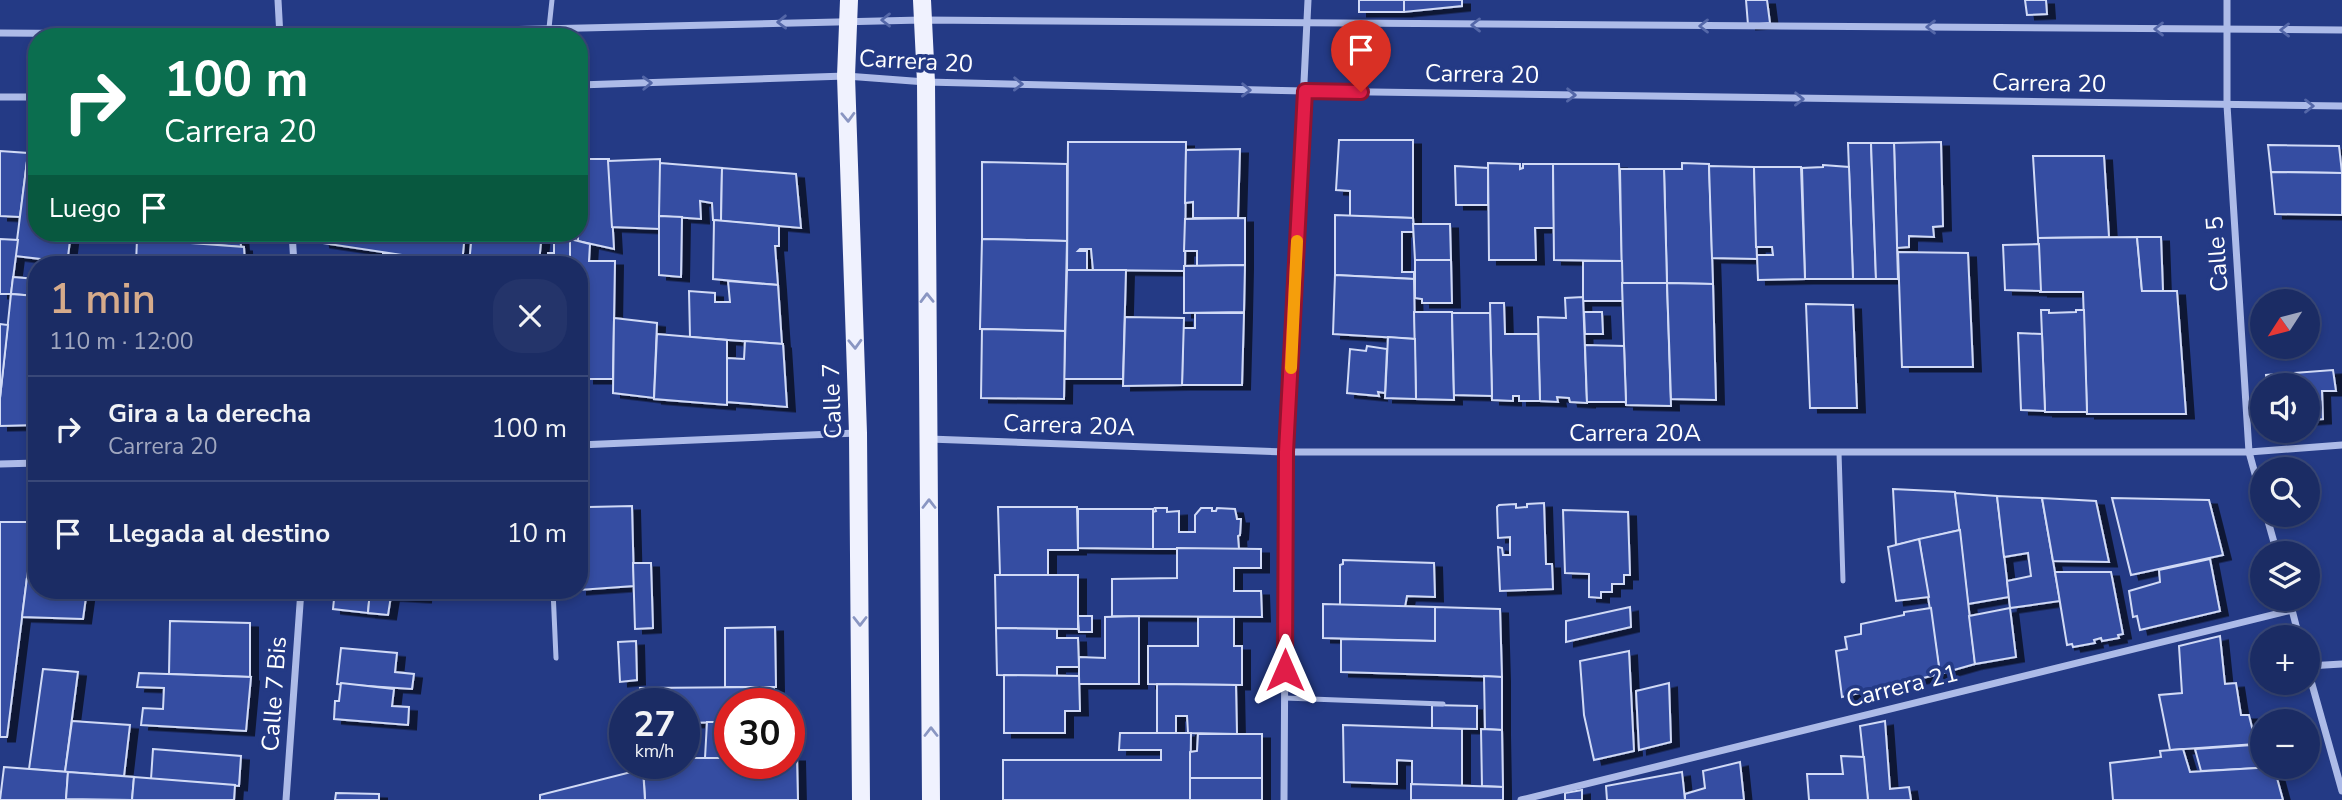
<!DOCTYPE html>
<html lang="es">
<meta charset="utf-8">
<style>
body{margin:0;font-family:"Nunito Sans",sans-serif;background:#24346a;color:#f1f3f6;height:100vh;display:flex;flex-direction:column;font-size:26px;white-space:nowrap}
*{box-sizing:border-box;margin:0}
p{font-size:23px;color:#a0a7bf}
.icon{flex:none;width:38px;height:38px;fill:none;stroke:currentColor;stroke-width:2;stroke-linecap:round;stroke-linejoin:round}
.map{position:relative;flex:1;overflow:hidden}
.panel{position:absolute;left:28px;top:256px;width:560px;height:343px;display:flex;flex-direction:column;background:#1b2c64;border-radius:28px;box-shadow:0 4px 10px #0003,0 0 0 2px #394878}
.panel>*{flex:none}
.top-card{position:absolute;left:28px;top:28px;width:560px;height:214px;border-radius:28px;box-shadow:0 4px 10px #0003,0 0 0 2px #394878;background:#0b6e4f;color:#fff;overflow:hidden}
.needle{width:46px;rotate:234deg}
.buttons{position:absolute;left:2250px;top:289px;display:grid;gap:14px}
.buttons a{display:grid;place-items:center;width:70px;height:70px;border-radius:50%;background:#1b2c64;box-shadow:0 4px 10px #0003,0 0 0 2px #394878;font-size:35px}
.speed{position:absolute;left:609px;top:688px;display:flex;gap:14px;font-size:35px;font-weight:700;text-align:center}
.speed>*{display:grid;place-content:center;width:91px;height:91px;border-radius:50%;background:#1b2c64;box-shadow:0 4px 10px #0003,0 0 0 2px #394878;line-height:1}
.speed small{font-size:18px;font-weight:400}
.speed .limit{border:10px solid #d22;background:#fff;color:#111}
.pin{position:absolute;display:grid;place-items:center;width:60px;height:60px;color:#fff;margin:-72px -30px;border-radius:50% 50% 50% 0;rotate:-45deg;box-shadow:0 0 7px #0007}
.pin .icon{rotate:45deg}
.me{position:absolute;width:77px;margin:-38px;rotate:0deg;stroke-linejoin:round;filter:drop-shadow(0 0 5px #0008)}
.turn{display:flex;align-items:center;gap:24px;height:147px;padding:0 21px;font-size:32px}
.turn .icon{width:91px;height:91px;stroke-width:2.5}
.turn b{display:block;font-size:49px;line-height:60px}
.then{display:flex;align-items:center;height:66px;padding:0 21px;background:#0003;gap:14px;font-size:26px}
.round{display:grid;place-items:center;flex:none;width:74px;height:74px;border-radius:28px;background:#24346a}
.headline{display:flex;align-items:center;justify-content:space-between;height:119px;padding:0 21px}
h1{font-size:42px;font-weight:600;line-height:52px;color:#d6ab8b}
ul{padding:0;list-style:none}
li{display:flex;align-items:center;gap:21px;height:105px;padding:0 21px;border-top:2px solid #394878}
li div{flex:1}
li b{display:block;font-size:26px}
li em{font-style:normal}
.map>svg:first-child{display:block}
.building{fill:#344ea2;stroke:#d1daf6;stroke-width:2;filter:url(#shadow)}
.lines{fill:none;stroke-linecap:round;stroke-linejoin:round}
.lane{stroke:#adbbe8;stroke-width:5}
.street{stroke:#adbbe8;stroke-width:7}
.primary{stroke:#f0f2fe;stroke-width:18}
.oneway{stroke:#5467a8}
.oneway2{stroke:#8a96c2}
.route-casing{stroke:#92132f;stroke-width:18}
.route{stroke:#e11d48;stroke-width:12}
.slow{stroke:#f59e0b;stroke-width:12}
.labels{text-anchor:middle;stroke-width:7;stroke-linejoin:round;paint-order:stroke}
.street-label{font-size:24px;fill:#fff;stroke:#243a85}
</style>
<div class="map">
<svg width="2342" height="800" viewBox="0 0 2342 800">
<defs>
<filter id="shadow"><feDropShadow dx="8" dy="4.5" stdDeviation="0" flood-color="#0009"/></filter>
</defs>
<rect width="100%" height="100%" fill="#243a85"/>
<!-- building -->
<g class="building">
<rect x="1359" y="0" width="45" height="12"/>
<path d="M1404 0H1462V6L1404 12Z"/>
<path d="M1746 0H1767L1770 23 1748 25Z"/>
<path d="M2025 0H2046L2047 14 2027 15Z"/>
<path d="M1339 140H1413V218L1350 216V191L1336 190Z"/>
<path d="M1068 142H1186L1185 271 1093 270 1091 249H1080L1078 251H1087V270H1067Z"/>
<path d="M1941 142 1943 226 1933 227 1934 237 1909 236V247L1897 248 1894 143Z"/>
<path d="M1848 143H1871L1876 279H1853Z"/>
<path d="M1871 143H1894L1898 279H1876Z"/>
<path d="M2268 145 2339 146 2342 173 2271 172Z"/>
<path d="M1240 149 1238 218H1193V202L1185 203 1186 150Z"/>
<path d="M0 151 28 153 20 217 0 216Z"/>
<path d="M28 153 37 154V233H71L67 264H40V259L15 256Z"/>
<path d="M2033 156H2104L2109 237 2038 238Z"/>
<path d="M579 159H609L614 249 578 241Z"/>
<path d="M660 159V229L612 227 608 161Z"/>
<path d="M982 162 1067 164V241L982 239Z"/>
<path d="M660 163 722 168 721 221 713 220 712 203 700 201 701 219 659 216Z"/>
<path d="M1488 163 1520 164V169L1523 168V164H1553L1554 228H1535L1536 260H1489Z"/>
<path d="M1682 163 1709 164 1713 284 1667 283 1664 169H1682Z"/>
<path d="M1553 164H1619L1622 261 1554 260Z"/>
<path d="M1823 165 1849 167 1853 279H1805L1802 168 1823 167Z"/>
<path d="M1455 166 1488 168V205H1456Z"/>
<path d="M1709 166 1754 167 1757 259 1712 258Z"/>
<path d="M1754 167H1801L1805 279 1758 280 1757 255H1773L1772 247H1756Z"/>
<path d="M722 168 796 174 801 228 721 221Z"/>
<path d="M1620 169H1664L1667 283H1622Z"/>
<path d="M2271 172 2342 173V215L2275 214Z"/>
<path d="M1335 215 1413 218 1414 232H1402V272H1414V279L1335 275Z"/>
<path d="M659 216 682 217 681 277 659 275Z"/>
<path d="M1245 218V265L1197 266V251H1184L1185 219Z"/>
<path d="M714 220 779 226V246H775L778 285 713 279Z"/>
<path d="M1413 224H1450L1451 260H1415Z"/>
<path d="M71 233H141L140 239Z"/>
<path d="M141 233H240L241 247 140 239Z"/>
<path d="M321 233H465L462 264 322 243Z"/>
<path d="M472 233H542L539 262 511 261V264H469Z"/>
<path d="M554 236 570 239V264H548V253H554Z"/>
<path d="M2137 237 2142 291H2177L2186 414H2087L2083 292H2040L2038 238Z"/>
<path d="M2137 237H2161L2163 291H2142Z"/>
<path d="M0 239 18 240 11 294H0Z"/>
<path d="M137 239 244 247 245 264H136Z"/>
<path d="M570 239 590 244 589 261H615L613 379H586V358L584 365H579V314H586L585 333 587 332V308H582L581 314H579V264H570Z"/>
<path d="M982 239 1067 241 1065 331 980 329Z"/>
<path d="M2039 244 2041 291 2005 290 2003 245Z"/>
<path d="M1898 252 1968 253 1973 367H1902Z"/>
<path d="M383 253 462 264H383Z"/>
<path d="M1415 260H1451L1452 303H1422V299L1415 298Z"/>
<path d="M1583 261H1622L1623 301H1583Z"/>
<path d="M1245 265 1244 312 1184 313V266Z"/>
<path d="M1067 270H1126L1123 379H1064Z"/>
<path d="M1335 275 1414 279 1415 339 1333 334Z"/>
<path d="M13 277 37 279V296L11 294Z"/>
<path d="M728 281 778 285 782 344 690 337 689 291 715 293V302H730Z"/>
<path d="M1622 283H1667L1671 406 1626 405Z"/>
<path d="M1667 283 1713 284 1716 400 1671 399Z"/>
<path d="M11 294 37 296V425L0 426V398Z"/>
<path d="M1583 297 1587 403 1570 402 1569 398 1557 397 1558 402 1540 401 1538 317 1566 318 1565 298Z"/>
<path d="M1490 303H1504L1505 334H1538L1540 401H1519V396H1513V401L1492 400Z"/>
<path d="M1806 304 1853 305 1857 408H1810Z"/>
<path d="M2041 310H2049V313L2076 312V310H2084L2087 412H2045Z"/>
<path d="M1414 312H1452L1454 400 1416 399Z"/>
<path d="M1584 312H1602L1603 334H1585Z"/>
<path d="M1195 313H1244L1242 385H1182L1183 328H1195Z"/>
<path d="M1452 313H1490L1492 396 1454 395Z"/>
<path d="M1125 317 1184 318 1182 385 1123 386Z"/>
<path d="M614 318 657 323 654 398 613 393Z"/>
<path d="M0 324 8 325 0 398Z"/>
<path d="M982 329 1065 331 1064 399 981 398Z"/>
<path d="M2018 333 2042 334 2045 411 2021 410Z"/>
<path d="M657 334 727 340V405L654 399Z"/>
<path d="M1388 337 1415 339 1416 399 1385 398Z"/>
<path d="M745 341 783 344 787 407 727 402V358L744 359Z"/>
<path d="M1585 345 1624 346 1626 402H1587Z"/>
<path d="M1367 346 1387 349 1385 393 1378 392 1379 396 1347 393 1350 349 1366 351Z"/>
<path d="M2333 370 2336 391H2322L2323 419 2308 420V385H2267L2266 375Z"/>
<path d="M1893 489 1955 492 1960 530 1896 545Z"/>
<path d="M1955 493 1997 496 2009 597 1968 604Z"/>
<path d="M1997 496 2042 498 2060 601 2010 608 2007 581 2031 576 2028 553 2004 557Z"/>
<path d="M2042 498 2096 501 2109 562 2053 561Z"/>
<path d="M2112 498 2209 500 2223 555 2131 575Z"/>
<path d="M1544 503 1546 564H1552L1553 589 1500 591 1498 547 1502 548 1503 555H1510V537L1498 538 1497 507 1499 505 1516 504V508L1527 507V504Z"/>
<path d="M632 506 634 586 579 590 580 513 589 512V507Z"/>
<path d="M998 507H1077L1078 550H1048V575H1000Z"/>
<path d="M1155 508H1167V512L1179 511V532H1195V515L1201 508H1212V511H1216L1217 508 1235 509 1237 519H1241L1240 535 1238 536 1239 549H1153V512L1156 511Z"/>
<path d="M1078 509H1153V549L1078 548Z"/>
<path d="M1563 510 1628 512 1630 575H1624V584H1612V592H1601V598L1589 597V574L1565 573Z"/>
<path d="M0 522H34L7 737H0Z"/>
<path d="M34 522H37V590H87L83 619 22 617Z"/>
<path d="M1960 530 1975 664 1940 674 1919 539Z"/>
<path d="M1919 539 1929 597 1896 601 1888 547Z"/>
<path d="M1177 548 1261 549V568H1234V591H1261L1262 617 1112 616V579L1177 578Z"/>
<path d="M2210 559 2220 611 2140 630 2137 616 2133 617 2129 591 2160 582 2159 570Z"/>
<path d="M1343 560 1434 563 1435 597 1407 596 1405 607 1340 605V565L1343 564Z"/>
<path d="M633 563H651L653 628 635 629Z"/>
<path d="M2055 572H2111L2123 634 2118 635 2119 638 2102 641 2101 638 2094 640 2095 643 2073 647 2072 644 2067 645Z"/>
<path d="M995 575H1078V629L996 628Z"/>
<path d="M335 590H370L368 613 333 609Z"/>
<path d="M370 590H424L423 598 391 596 388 615 368 613Z"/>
<path d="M1323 604 1435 607V641L1323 638Z"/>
<path d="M1435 607 1500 609 1502 677 1341 672V639L1435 641Z"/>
<path d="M1630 607 1631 627 1566 642V621Z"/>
<path d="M1931 608 1940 674 1842 697 1836 651 1847 649 1845 637 1861 634V624L1904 615V612Z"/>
<path d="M2010 608 2016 657 1975 664 1969 616Z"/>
<path d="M1078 616H1092V632H1079Z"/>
<path d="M1139 616V684H1079V657L1105 658V617Z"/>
<path d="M1198 617H1234V646H1242V685L1148 684V646H1198Z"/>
<path d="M170 621 250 623V677L169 674Z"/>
<path d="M775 627 776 687H725V628Z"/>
<path d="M996 628 1057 629V638H1078L1079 667H1057V676L997 675Z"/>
<path d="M2220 636 2225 684 2236 683 2241 715H2249L2256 744 2170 750 2159 695 2182 693 2179 646Z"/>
<path d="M636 641 637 680 620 682 618 642Z"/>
<path d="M341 648 397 653 395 672 414 674 412 689 337 684Z"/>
<path d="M1629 651 1634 751 1594 760 1584 715 1580 661Z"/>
<path d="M43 669 78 672 65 772 29 769Z"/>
<path d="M139 673 251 677 246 731 141 725 143 708 163 709 164 688 137 687Z"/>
<path d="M1004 675 1079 676 1080 711H1065V733H1004Z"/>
<path d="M1484 676 1502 677V730L1485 729Z"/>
<path d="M341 683 394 689 392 706 409 707 408 725 334 719 335 701H339Z"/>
<path d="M1669 683 1671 742 1639 750 1636 691Z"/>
<path d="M1157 684 1236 685 1237 734 1188 733 1187 716H1176V734H1157Z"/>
<path d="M774 687V704H730V722L684 723V704H641L640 688Z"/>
<path d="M1432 705 1477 706V729L1432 728Z"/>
<path d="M72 721 130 725 124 776 65 772Z"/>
<path d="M1885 721 1890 789 1909 787 1911 800H1868L1860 726Z"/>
<path d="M707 722H730V758H705Z"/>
<path d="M1343 725 1462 729V786L1412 785V761L1397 760V784L1344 782Z"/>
<path d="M1481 729 1502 730 1503 787 1482 786Z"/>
<path d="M1120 733H1191L1190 800H1003V760H1161V750H1119Z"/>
<path d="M1198 734H1262V778H1190V752L1197 751Z"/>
<path d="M2252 745 2258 768 2201 771 2195 749Z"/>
<path d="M153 749 241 756 239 786 151 779Z"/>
<path d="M2183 749 2190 772 2274 767 2283 800H2113L2110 763 2161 757 2160 751Z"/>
<path d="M1841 756 1864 757 1868 800H1809L1807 774H1843Z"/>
<path d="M789 757H797L798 800H645L643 763H684V758H730V763H789Z"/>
<path d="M1740 762 1744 800H1685V794L1705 788 1703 771Z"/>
<path d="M4 767 68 772 66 800H0Z"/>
<path d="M643 769 645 800H540V795Z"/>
<path d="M68 772 134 777 132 800 66 799Z"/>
<path d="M1682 772 1685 800H1607L1606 786Z"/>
<path d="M134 777 235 785 234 800H132Z"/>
<rect x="1190" y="778" width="72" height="22"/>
<path d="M1411 784 1503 787V800H1411Z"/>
<path d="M1582 790V800H1565V793Z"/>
<path d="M336 793 379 794V800H335Z"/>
</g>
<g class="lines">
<!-- lane -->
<g class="lane">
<path d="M549 28 552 0"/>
<path d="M1839 452 1843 581"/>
<path d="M553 590 556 658"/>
<path d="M1285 698 1443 704"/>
</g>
<!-- street -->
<g class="street">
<path d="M278 0 280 37"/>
<path d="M2227 0V105L2249 452 2263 503"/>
<path d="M0 33 280 35 922 20 2342 30"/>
<path d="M579 85 846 76 926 82 1305 91 2342 106"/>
<path d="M0 97H37"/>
<path d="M292 233 294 264"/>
<path d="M929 439 1286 452H2249L2342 445"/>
<path d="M579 445 857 433"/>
<path d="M0 464 37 463"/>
<path d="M2266 514 2277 553"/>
<path d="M2289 598 2299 637"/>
<path d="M2308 666 2342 664"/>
<path d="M2308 670 2342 791"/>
<path d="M286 800 301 590"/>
<path d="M1284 800 1286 452 1308 0"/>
<path d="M1521 800 2292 610"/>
</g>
<!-- primary -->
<g class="primary">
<path d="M849 0 846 76 858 433 861 800"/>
<path d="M922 0 926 82 931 800"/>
</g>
</g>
<!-- one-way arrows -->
<defs><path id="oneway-chevron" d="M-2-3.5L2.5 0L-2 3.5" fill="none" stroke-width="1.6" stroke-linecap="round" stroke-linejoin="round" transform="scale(1.75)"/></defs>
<g class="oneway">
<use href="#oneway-chevron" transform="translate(886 20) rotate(180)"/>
<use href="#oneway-chevron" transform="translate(782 22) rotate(179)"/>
<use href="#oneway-chevron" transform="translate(1476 25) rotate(-180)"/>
<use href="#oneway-chevron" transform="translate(1704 26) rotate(-180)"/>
<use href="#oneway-chevron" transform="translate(1931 27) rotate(-180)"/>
<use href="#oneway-chevron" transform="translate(2159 29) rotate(-180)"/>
<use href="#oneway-chevron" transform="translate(2285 30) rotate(-180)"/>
<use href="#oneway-chevron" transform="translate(647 83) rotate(-2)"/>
<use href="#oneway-chevron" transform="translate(1018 84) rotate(1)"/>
<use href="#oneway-chevron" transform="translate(1246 90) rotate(1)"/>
<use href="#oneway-chevron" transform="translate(1571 95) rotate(1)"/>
<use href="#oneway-chevron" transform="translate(1799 99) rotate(1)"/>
<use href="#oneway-chevron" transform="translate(2309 106)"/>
</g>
<g class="oneway2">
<use href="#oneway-chevron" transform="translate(848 117) rotate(88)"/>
<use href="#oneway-chevron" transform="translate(927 298) rotate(-91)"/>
<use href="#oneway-chevron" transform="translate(855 344) rotate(88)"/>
<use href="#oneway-chevron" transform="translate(929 504) rotate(-90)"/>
<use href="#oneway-chevron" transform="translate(860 621) rotate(90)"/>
<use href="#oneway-chevron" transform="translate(931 732) rotate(-90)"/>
</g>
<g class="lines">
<defs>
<path id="route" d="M1285 670 1286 452 1305 91 1361 92"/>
</defs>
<!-- route casing -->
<use href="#route" class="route-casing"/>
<!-- route -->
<use href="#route" class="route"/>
<!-- slow -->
<path class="slow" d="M1291 368 1297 241"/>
</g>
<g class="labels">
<!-- street labels -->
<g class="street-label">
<text transform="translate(916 61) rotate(3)" y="8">Carrera 20</text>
<text transform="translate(1482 74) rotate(1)" y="8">Carrera 20</text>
<text transform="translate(2049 83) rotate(1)" y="8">Carrera 20</text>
<text transform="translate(2217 254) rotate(-94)" y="8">Calle 5</text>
<text transform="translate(832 401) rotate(-92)" y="8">Calle 7</text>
<text transform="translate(1069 425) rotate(2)" y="8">Carrera 20A</text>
<text x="1635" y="441">Carrera 20A</text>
<text transform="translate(1902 686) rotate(-14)" y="8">Carrera 21</text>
<text transform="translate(274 694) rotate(-86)" y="8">Calle 7 Bis</text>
</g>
</g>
</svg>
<div class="buttons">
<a><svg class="needle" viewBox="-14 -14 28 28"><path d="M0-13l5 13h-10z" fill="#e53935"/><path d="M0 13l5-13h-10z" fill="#a0a7bf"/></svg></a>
<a><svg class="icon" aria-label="sound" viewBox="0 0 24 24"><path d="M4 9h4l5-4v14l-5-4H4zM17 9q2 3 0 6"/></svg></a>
<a><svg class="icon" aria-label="search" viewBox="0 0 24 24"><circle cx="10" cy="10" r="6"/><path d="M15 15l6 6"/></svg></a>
<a><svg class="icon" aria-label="layers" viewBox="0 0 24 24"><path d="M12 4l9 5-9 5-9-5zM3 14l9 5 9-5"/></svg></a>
<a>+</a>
<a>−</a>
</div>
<div class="speed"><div>27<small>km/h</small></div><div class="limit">30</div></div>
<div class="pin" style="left:1361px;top:92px;background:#d93025"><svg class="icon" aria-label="arrive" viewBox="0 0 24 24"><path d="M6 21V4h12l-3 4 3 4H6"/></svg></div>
<svg class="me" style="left:1285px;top:670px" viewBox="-20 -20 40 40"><path d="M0-17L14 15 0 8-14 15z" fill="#e11d48" stroke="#fff" stroke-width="4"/></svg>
<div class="top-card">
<div class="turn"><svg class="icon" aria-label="right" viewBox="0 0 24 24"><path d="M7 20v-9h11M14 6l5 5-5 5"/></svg><div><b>100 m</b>Carrera 20</div></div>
<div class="then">Luego<svg class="icon" aria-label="arrive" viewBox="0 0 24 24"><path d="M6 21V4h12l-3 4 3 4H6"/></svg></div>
</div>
<section class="panel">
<div class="headline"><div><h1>1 min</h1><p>110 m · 12:00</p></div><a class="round"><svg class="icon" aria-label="close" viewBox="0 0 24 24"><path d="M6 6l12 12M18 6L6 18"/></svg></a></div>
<ul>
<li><svg class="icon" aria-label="right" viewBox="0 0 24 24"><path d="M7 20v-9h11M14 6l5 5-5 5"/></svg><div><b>Gira a la derecha</b><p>Carrera 20</p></div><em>100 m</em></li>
<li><svg class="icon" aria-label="arrive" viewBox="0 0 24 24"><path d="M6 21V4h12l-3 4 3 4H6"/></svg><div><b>Llegada al destino</b></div><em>10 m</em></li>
</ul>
</section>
</div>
